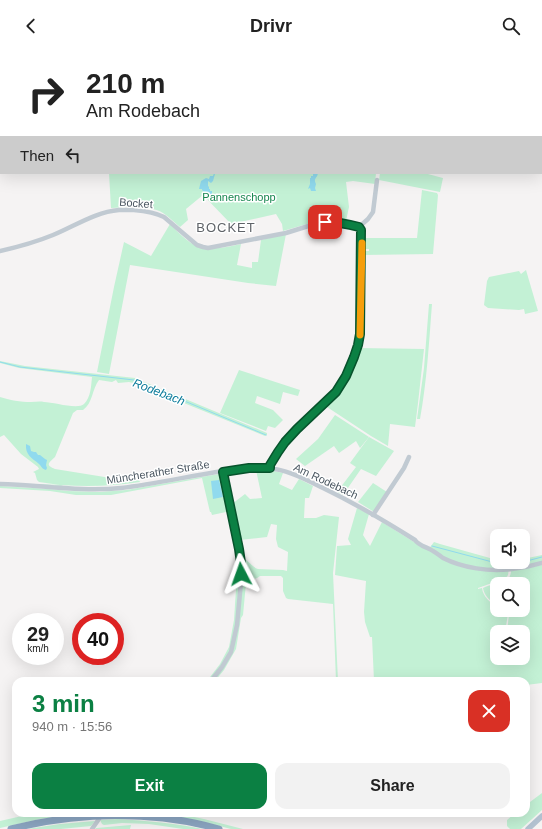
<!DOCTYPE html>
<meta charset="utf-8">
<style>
body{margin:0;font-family:Helvetica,sans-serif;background:#f2f2f2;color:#222;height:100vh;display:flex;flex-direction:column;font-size:15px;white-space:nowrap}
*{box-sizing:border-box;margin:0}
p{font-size:13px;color:#767676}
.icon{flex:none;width:22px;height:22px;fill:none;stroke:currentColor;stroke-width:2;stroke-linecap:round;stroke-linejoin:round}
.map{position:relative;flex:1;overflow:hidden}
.side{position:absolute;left:12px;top:625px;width:518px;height:140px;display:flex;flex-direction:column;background:#fff;border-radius:12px;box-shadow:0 4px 16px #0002}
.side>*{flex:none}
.guide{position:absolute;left:0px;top:0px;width:542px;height:122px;box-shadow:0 4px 16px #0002;background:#fff;color:#222;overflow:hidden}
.buttons{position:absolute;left:490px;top:477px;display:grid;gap:8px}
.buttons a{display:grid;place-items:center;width:40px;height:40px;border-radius:8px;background:#fff;box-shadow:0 4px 16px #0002;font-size:20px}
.speed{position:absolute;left:12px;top:561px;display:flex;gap:8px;font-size:20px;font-weight:700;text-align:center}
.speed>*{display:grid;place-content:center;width:52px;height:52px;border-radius:50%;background:#fff;box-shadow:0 4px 16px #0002;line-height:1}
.speed small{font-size:10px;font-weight:400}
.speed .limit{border:6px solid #d22;background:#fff;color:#111}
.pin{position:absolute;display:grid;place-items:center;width:34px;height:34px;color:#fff;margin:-17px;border-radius:8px;box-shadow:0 2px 6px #0006}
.me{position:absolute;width:44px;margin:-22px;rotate:356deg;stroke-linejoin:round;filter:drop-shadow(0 0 3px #0008)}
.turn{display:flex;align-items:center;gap:14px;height:84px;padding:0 20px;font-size:18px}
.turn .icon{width:52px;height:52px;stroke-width:2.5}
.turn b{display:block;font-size:28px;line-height:34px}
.then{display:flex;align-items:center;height:38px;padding:0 20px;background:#0003;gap:8px;font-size:15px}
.round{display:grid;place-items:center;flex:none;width:42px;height:42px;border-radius:12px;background:#f2f2f2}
.head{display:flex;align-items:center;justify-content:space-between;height:68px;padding:0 20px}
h1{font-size:24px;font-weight:700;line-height:30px;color:#0b8043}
.primary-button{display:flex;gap:8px;margin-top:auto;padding:8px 20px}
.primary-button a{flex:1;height:46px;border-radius:12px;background:#0b8043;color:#fff;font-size:16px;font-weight:700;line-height:46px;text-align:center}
.primary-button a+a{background:#f2f2f2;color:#222}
header{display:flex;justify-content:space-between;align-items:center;height:52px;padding:0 20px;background:#fff;font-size:18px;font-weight:700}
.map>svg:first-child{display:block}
.green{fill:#c3f1d5}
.water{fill:#90daee}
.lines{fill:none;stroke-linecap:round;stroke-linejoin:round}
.stream{stroke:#90daee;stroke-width:1}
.minor{stroke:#c1cad2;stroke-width:4.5}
.major{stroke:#b3c2d1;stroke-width:5.5}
.highway{stroke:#8ba5c1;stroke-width:7}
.route-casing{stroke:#07532c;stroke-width:10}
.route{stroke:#0b8043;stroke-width:7}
.slow{stroke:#f59e0b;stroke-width:7}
.labels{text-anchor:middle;stroke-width:3;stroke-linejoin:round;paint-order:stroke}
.park-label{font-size:11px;fill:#17864f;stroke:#fff}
.street-label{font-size:11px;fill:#4a5661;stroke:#fff}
.water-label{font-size:12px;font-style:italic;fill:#0c7c9b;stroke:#fff}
.quarter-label{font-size:13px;letter-spacing:1px;fill:#5f6368;stroke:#fff}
</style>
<header><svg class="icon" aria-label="back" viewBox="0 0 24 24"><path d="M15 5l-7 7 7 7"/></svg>Drivr<svg class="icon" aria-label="search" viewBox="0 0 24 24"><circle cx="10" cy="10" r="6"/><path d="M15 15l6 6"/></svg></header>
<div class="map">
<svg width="542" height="777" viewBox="0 0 542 777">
<rect width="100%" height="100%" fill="#f5f3f3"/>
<!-- green -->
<g class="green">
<rect x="100" y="0" width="188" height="1"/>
<path d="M290 0H375L376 1H290Z"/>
<path d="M109 121H376L375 132 353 129 346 130 349 155 346 169 324 167 283 179 282 172 276 162 231 172 203 143 186 157 188 168 180 175C175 171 169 165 163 161 150 153 126 155 111 156Z"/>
<path d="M380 121H424L443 126 440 140 379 128Z"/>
<path d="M422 138 437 141 438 143 433 202 363 203V201L365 199H369V197H365L363 196V186H417Z"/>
<path d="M170 172C177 179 188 191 197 194 211 199 227 195 241 192L237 213 252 216V210H258L261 188 286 182 276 234 248 231 130 213 109 322 97 320 114 235 124 190 151 204Z"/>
<path d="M526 218 538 259 525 262 524 257 519 258 488 256 484 253 487 229 489 225 519 219 521 222Z"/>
<path d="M429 252H432C429 290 427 329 420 367H417L424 316Z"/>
<path d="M359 296 424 297 418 351 415 375 390 372 388 394 371 384 327 355C327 348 334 346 337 340 345 326 351 311 359 296Z"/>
<path d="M0 309 25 314 135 326 267 381V383L265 384 137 332 129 330 118 331 116 328 112 330 99 328C92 337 93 351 83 358H77L73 361 55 405C50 410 44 413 55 417L117 427 138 428H139L140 430C114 434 88 435 61 433 67 436 73 435 79 436 103 437 127 434 150 430V431L128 435 97 437 73 436 62 434 41 433 39 432 60 433 39 430 37 428 35 421 33 420 39 417 38 415 21 402 4 383 0 385V345C9 348 21 350 31 350 35 350 40 349 44 350 53 350 78 358 84 352 91 345 91 334 92 325L19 316 0 311Z"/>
<path d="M239 318 300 338 298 344 283 340 280 352 257 344 255 351 273 358 283 368 275 376 268 374 266 379 220 361Z"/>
<path d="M335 363 369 385 360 396 356 389 339 401 334 394 305 414 296 407 318 387Z"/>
<path d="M369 385 394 399 376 424 361 417 343 443 337 440 356 415 350 411Z"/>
<path d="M256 418 274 419 283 421 279 432 292 438 299 427 313 434 309 446H305L304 466H316L324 463 339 465 333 521 338 629H336L333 552 288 547 286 546 283 539V526L281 524H260C256 528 250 526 246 531L243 563 241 566 236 597 224 618 215 629H213L233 600 241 507 243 506C249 509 252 515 258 517L283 518 287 519 288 500 278 495 276 487 277 473 271 472 267 485 239 488 232 452 245 442 250 447 262 446Z"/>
<path d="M219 422 222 424 230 457 226 460 212 463 211 460H210L202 426 111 443H76L50 439 0 436V434L50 437 68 439 100 440 126 438Z"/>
<path d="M373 431 387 440 374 460 358 450Z"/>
<path d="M357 456 369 462 363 483 370 494 382 470 414 490 428 498 434 490 440 492 497 508V510H523V507L542 503V510L527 513 509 516 508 523 506 526 478 536V537L482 536C483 545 490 550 497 555V558H501L508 562 505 580H497V606H523V580H507L509 562 503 558H523V532H497V554C491 549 484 544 483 536 489 533 506 529 509 526 510 524 511 521 511 519L542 513V631L526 633V629H374L372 585H370L365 570 364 560 366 529 335 523 337 494 351 493 348 487Z"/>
<path d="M231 465C235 482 239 499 239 516 239 531 238 545 237 559 236 571 235 584 231 595 226 608 218 618 210 629H207L220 612 229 595 234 568 236 537 237 508 230 466Z"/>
<path d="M542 741V758L521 777H510L507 774V768L515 761H526V753Z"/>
<path d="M35 761H95L40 767 0 776V769Z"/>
<path d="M135 761H175L204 767 243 777H231L204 770Z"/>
<path d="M118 767C147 769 175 771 203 777H183L149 772 122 771 104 773 102 772 100 768Z"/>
<path d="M95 769 91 774 61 777H27L60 772Z"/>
<path d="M131 773 130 777H95L96 776Z"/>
</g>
<!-- water -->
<g class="water">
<path d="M214 121 215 122 213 129 211 131 208 129V134L209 135V137H210V139H212V142L216 143V144L211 148H210V147L209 144H205L206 143 204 141V140L202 138V137H199L201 129 206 126 209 127 210 124H213Z"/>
<path d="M314 121H318C317 127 313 126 316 132L315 136 316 139H311L310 136 308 137 310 132V126H311V124H313V122Z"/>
<path d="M26 392 30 394 31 399 34 400H36L38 403H40L45 407 47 408 46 413 47 416 46 418C42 417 42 415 39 412 32 406 25 403 26 392Z"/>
<path d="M219 428 223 445 213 447 211 429Z"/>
</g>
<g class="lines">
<!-- stream -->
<g class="stream">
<path d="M373 0 374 1"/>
<path d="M541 85H542"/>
<path d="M0 310 20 315 134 328 266 383"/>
<path d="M432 494 500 512 520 510"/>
<path d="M523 510 542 505"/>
</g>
<!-- minor -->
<g class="minor">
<path d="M289 0V1"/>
<path d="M359 175 368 167 373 160 377 128"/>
<path d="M0 199C18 195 36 190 53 183 75 174 95 160 119 158 124 158 129 158 134 158 145 159 154 160 164 165L197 193 203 195 208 196 286 181 318 171 332 170 352 173 359 175"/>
<path d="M270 416V414L285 390 297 377 336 340 346 324 353 310 357 298 360 282 362 182 361 177 359 175"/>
<path d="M0 432C40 433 81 440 121 436 156 432 189 424 223 419 240 417 257 413 275 417 292 420 307 428 323 436 354 451 385 469 415 488 419 494 427 495 433 499 437 501 440 504 443 506 463 516 489 520 512 517 522 516 532 514 542 511"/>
<path d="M373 463 404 416 409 405"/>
<path d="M211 629 222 615 231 600 237 573 241 530V511L239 497 223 419"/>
<path d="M92 777 101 764"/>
</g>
<!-- major -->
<path class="major" d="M528 777 542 764"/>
<!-- highway -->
<path class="highway" d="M11 777C78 760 152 758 219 777"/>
</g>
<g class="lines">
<defs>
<path id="route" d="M241 522V511L239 497 223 420 249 416H270V413L278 400 285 390 297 377 336 340 346 324 354 305 358 293 360 282 361 178 359 175C348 172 337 170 325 170"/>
</defs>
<!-- route casing -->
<use href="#route" class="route-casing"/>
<!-- route -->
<use href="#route" class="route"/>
<!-- slow -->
<path class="slow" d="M360 283 362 191"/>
</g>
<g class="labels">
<!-- park labels -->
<g class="park-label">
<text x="239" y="149">Pannenschopp</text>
</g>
<!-- street labels -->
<g class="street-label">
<text transform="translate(136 151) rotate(4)" y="4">Bocket</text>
<text transform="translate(158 420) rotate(-9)" y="4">Müncherather Straße</text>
<text transform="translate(326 429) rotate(25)" y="4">Am Rodebach</text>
</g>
<!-- water labels -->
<g class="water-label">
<text transform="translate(159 340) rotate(21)" y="4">Rodebach</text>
</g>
<!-- quarter labels -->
<g class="quarter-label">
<text x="226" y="180">BOCKET</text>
</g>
</g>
</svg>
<div class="buttons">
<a><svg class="icon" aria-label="sound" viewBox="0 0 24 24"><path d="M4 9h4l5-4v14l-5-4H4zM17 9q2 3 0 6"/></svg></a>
<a><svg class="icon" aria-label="search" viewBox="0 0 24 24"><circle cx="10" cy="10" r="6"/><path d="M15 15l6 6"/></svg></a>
<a><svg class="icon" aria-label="layers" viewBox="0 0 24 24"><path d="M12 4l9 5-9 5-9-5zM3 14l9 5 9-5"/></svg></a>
</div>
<div class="speed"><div>29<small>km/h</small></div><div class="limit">40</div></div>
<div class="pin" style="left:325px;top:170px;background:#d93025"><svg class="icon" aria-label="arrive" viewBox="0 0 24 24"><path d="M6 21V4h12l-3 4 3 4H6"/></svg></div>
<svg class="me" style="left:241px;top:522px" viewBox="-20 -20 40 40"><path d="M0-17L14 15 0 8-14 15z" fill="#0b8043" stroke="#fff" stroke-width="4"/></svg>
<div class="guide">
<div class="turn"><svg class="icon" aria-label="right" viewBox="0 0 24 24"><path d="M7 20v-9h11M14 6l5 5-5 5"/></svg><div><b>210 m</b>Am Rodebach</div></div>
<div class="then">Then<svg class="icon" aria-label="left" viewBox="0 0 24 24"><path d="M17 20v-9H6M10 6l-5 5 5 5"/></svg></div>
</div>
<section class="side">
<div class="head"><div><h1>3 min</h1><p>940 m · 15:56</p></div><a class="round" style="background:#d93025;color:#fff"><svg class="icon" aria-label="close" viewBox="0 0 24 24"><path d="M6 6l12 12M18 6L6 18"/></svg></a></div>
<div class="primary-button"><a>Exit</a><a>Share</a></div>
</section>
</div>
